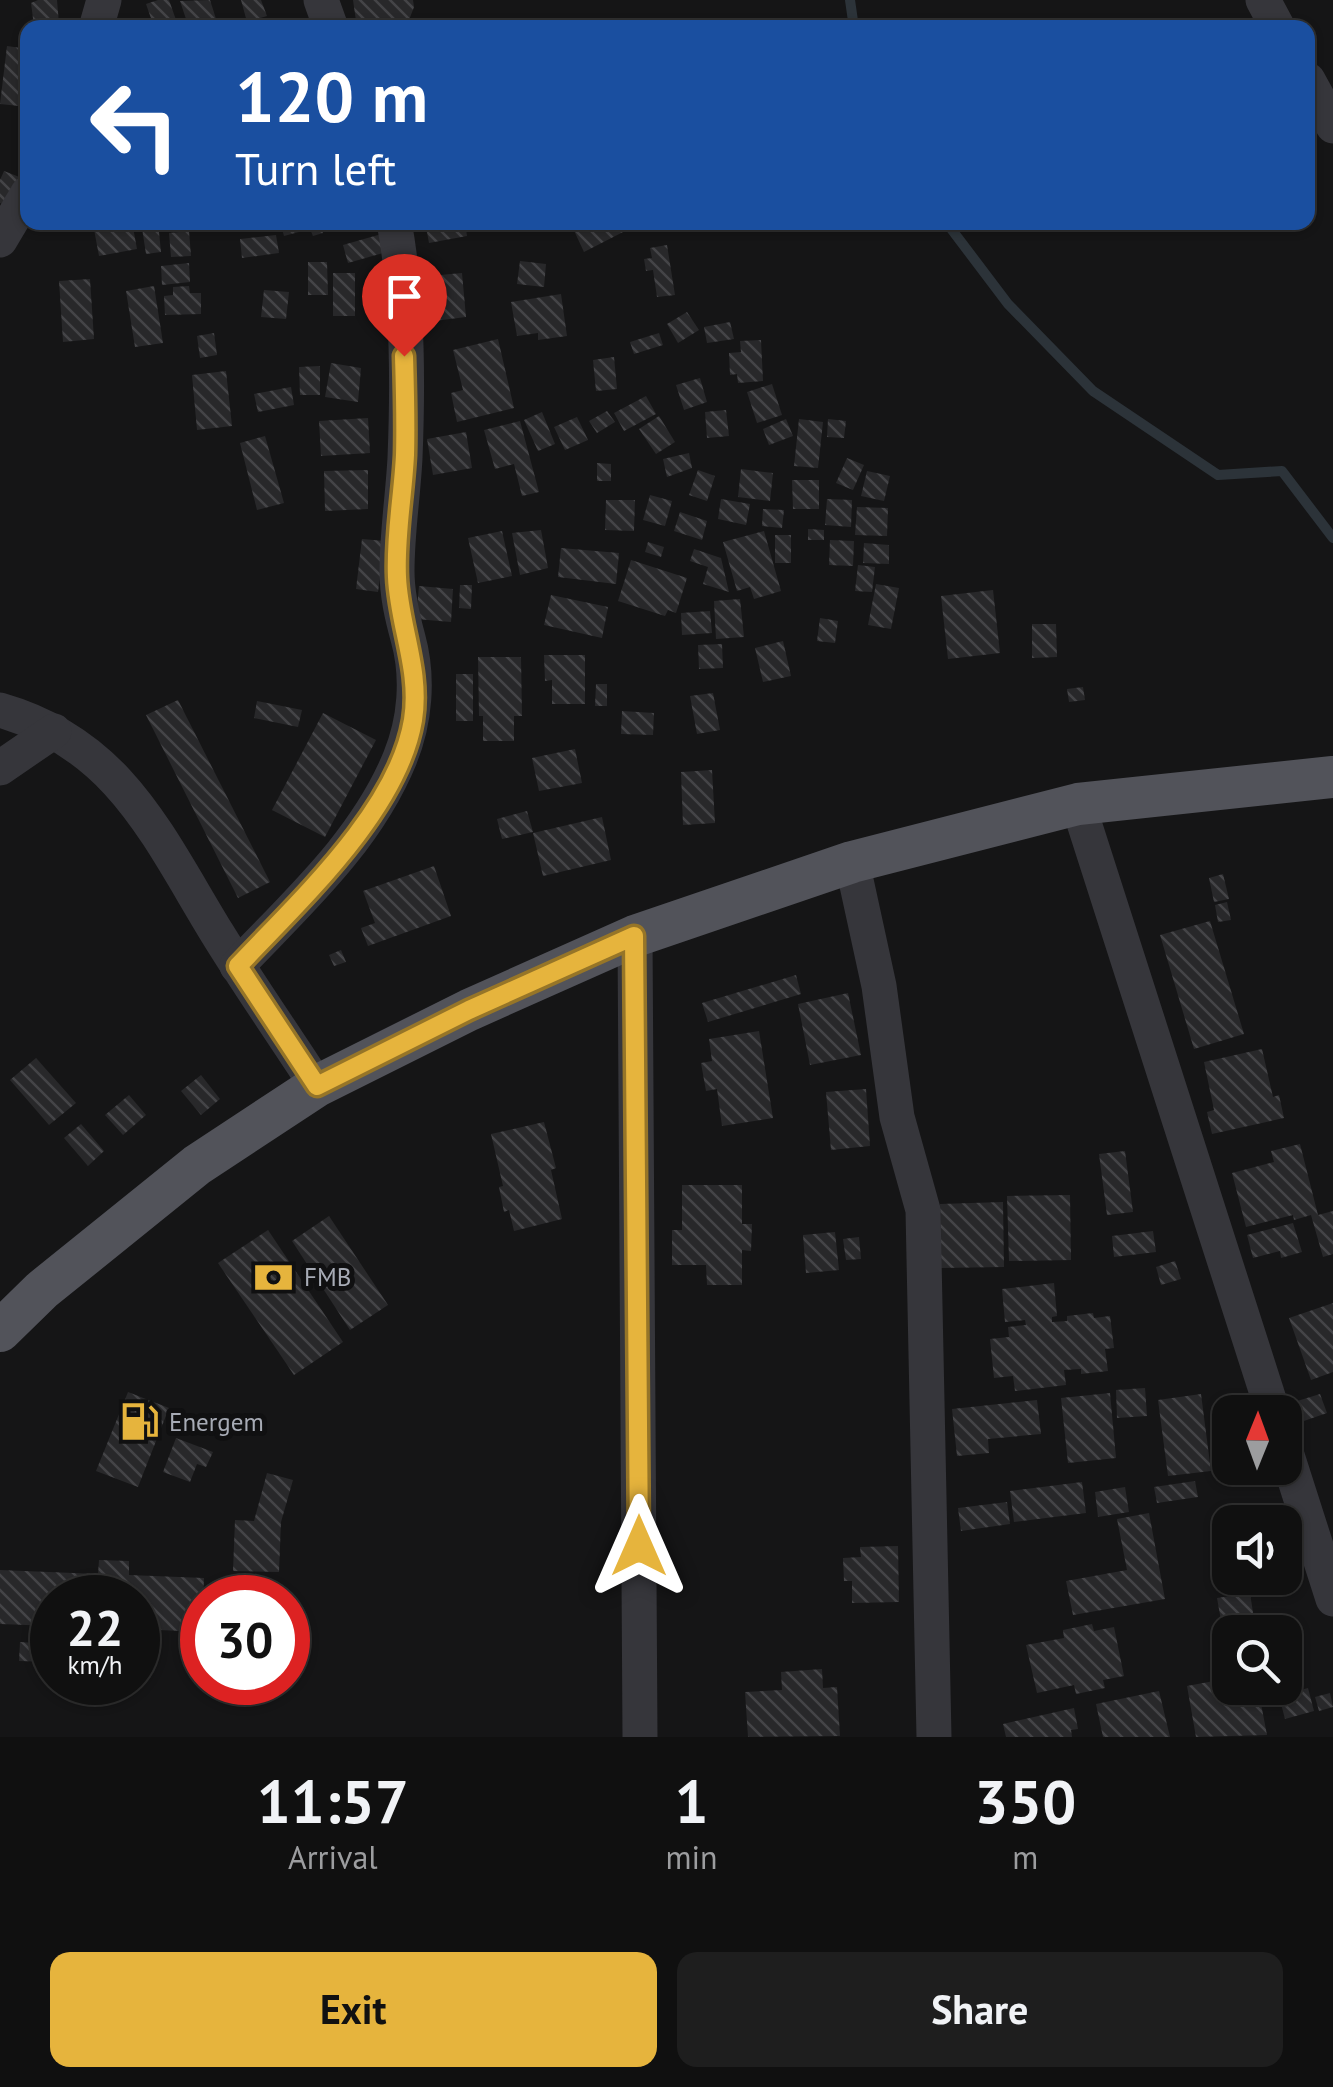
<!DOCTYPE html>
<style>
body{margin:0;font-family:"PT Sans",sans-serif;background:#1e1e1e;color:#f1f3f6;height:100vh;display:flex;flex-direction:column;font-size:38px;white-space:nowrap}
*{box-sizing:border-box;margin:0}
p{font-size:32px;color:#9c9d9f}
.icon{flex:none;width:55px;height:55px;fill:none;stroke:currentColor;stroke-width:2;stroke-linecap:round;stroke-linejoin:round}
.map{position:relative;height:1737px;overflow:hidden}
.side{display:flex;flex-direction:column;background:#101010;flex:1}
.side>*{flex:none}
.banner{position:absolute;left:20px;top:20px;width:1295px;height:210px;border-radius:20px;box-shadow:0 2px 8px #0004,0 0 0 2px #303030;background:#1a4fa0;color:#fff;overflow:hidden}
.needle{width:65px;rotate:1deg}
.fabs{position:absolute;left:1212px;top:1395px;display:grid;gap:20px}
.fabs a{display:grid;place-items:center;width:90px;height:90px;border-radius:20px;background:#101010;box-shadow:0 2px 8px #0004,0 0 0 2px #303030;font-size:50px}
.speed{position:absolute;left:30px;top:1575px;display:flex;gap:20px;font-size:50px;font-weight:700;text-align:center}
.speed>*{display:grid;place-content:center;width:130px;height:130px;border-radius:50%;background:#101010;box-shadow:0 2px 8px #0004,0 0 0 2px #303030;line-height:1}
.speed small{font-size:25px;font-weight:400}
.speed .limit{border:15px solid #d22;background:#fff;color:#111}
.pin{position:absolute;display:grid;place-items:center;width:85px;height:85px;color:#fff;margin:-102px -42px;border-radius:50% 50% 50% 0;rotate:-45deg;box-shadow:0 0 10px #0007}
.pin .icon{rotate:45deg}
.me{position:absolute;width:110px;margin:-55px;rotate:0deg;stroke-linejoin:round;filter:drop-shadow(0 0 8px #0008)}
.turn{display:flex;align-items:center;gap:35px;height:210px;padding:0 50px;font-size:45px}
.turn .icon{width:130px;height:130px;stroke-width:2.5}
.turn b{display:block;font-size:70px;line-height:85px}
.eta{display:flex;justify-content:space-evenly;align-items:center;height:170px;text-align:center}
.eta b{font-size:60px;font-weight:700;line-height:70px}
.primary-button{display:flex;gap:20px;margin-top:auto;padding:20px 50px}
.primary-button a{flex:1;height:115px;border-radius:20px;background:#e6b43d;color:#111;font-size:40px;font-weight:700;line-height:115px;text-align:center}
.primary-button a+a{background:#1e1e1e;color:#f1f3f6}
.map>svg:first-child{display:block}
.lines{fill:none;stroke-linecap:round;stroke-linejoin:round}
.stream{stroke:#2c3339;stroke-width:10}
.building{fill:url(#building-back-hatch)}
.minor{stroke:#36363b;stroke-width:35}
.major{stroke:#52535a;stroke-width:42}
.route-casing{stroke:#967528;stroke-width:25}
.route{stroke:#e6b43d;stroke-width:18}
.labels{text-anchor:middle;stroke-width:10;stroke-linejoin:round;paint-order:stroke}
.poi-label{font-size:25px;fill:#a7abb5;stroke:#101011;text-anchor:start}
</style>
<div class="map">
<svg width="1333" height="1737" viewBox="0 0 1333 1737">
<defs>
<pattern id="building-back-hatch" width="6" height="6" patternUnits="userSpaceOnUse" patternTransform="scale(2.5)"><rect width="6" height="6" fill="#28282a"/><path d="M-1 5l2 2M0 0l6 6M5-1l2 2" fill="none" stroke="#444447"/></pattern>
</defs>
<rect width="100%" height="100%" fill="#151516"/>
<g class="lines">
<!-- stream -->
<g class="stream">
<path d="M850 0 854 28"/>
<path d="M946 222 1008 304 1093 391 1218 475 1282 471 1333 538"/>
</g>
</g>
<!-- building -->
<g class="building">
<path d="M38 0H57L59 24 34 26 31 3Z"/>
<path d="M158 0H169L176 20 154 27 146 4Z"/>
<path d="M210 0 217 22 189 28 180 1Z"/>
<path d="M241 0H261L267 16 247 22Z"/>
<path d="M353 0H413L414 7 409 20 357 28Z"/>
<path d="M7 46 28 49V107L0 104Z"/>
<path d="M4 171 27 180 13 209 0 203V180Z"/>
<path d="M132 222 137 249 99 256 93 224Z"/>
<path d="M141 222H158L161 252 146 254Z"/>
<path d="M280 222H329L330 224 321 226 323 233 313 236 310 229 284 236Z"/>
<path d="M425 222H465L467 236 429 243Z"/>
<path d="M570 222H623L627 230 584 252Z"/>
<path d="M189 231 191 256 171 257 169 233Z"/>
<path d="M385 233 390 251 348 263 343 245Z"/>
<path d="M276 235 279 253 242 258 240 239Z"/>
<path d="M667 245 675 295 657 297 653 270 646 271 644 259 652 258 650 248Z"/>
<path d="M520 261 546 264 544 287 517 284Z"/>
<path d="M308 262H327L328 295H308Z"/>
<path d="M189 263 190 282 162 285 161 266Z"/>
<rect x="333" y="273" width="22" height="43"/>
<path d="M462 273 466 317 434 321 429 276Z"/>
<path d="M90 279 94 339 63 342 59 281Z"/>
<path d="M154 286 163 343 135 347 126 291Z"/>
<path d="M189 286 190 293H201V314L165 315 164 296 173 295V287Z"/>
<path d="M264 290 289 292 286 319 261 317Z"/>
<path d="M561 294 567 336 538 340V333L517 336 511 302Z"/>
<path d="M687 312 699 330 678 343 667 324Z"/>
<path d="M730 322 734 339 707 343 704 327Z"/>
<path d="M214 333 217 355 200 358 197 336Z"/>
<path d="M659 333 663 345 634 354 630 342Z"/>
<path d="M498 339 514 408 457 422 451 393 463 390 453 350Z"/>
<path d="M761 340 763 381 738 383 737 374 730 375 729 353 741 352 740 341Z"/>
<path d="M614 357 617 389 596 391 593 360Z"/>
<path d="M331 363 361 368 358 402 325 397Z"/>
<path d="M320 366V395H300L299 367Z"/>
<path d="M226 371 232 426 197 430 192 375Z"/>
<path d="M700 378 707 402 684 410 676 385Z"/>
<path d="M772 384 782 415 757 423 747 392Z"/>
<path d="M291 387 294 405 258 412 254 394Z"/>
<path d="M646 396 656 414 624 431 614 413Z"/>
<path d="M726 410 729 436 707 438 705 412Z"/>
<path d="M607 411 615 422 597 433 589 421Z"/>
<path d="M542 412 555 444 538 451 524 420Z"/>
<path d="M659 416 675 442 656 454 639 429Z"/>
<path d="M577 417 588 440 565 450 554 427Z"/>
<path d="M368 418 370 453 321 456 319 421Z"/>
<path d="M786 419 793 436 769 445 763 429Z"/>
<path d="M799 419 823 422 818 468 794 466Z"/>
<path d="M828 419 846 421 844 438 827 437Z"/>
<path d="M520 421 539 492 522 496 514 464 495 469 484 430Z"/>
<path d="M466 432 472 468 433 475 427 439Z"/>
<path d="M265 436 284 503 257 510 240 443Z"/>
<path d="M689 453 692 468 667 477 663 459Z"/>
<path d="M847 458 864 465 853 490 836 483Z"/>
<path d="M597 463 611 464V481H597Z"/>
<path d="M741 469 773 473 770 501 738 497Z"/>
<path d="M368 470V509L325 511 324 471Z"/>
<path d="M698 470 715 476 707 501 689 495Z"/>
<path d="M867 471 890 476 884 501 861 496Z"/>
<path d="M792 480H819V509H793Z"/>
<path d="M650 495 672 501 665 526 643 520Z"/>
<path d="M721 499 750 504 746 525 718 519Z"/>
<path d="M827 499 852 500 851 527 825 525Z"/>
<path d="M606 500H635L634 531 605 530Z"/>
<path d="M857 507 888 508 887 536 855 535Z"/>
<path d="M763 509 784 510 782 528 762 526Z"/>
<path d="M680 512 707 521 702 540 674 531Z"/>
<path d="M808 529 824 530V540H808Z"/>
<path d="M541 530 548 568 520 575 512 533Z"/>
<path d="M502 531 512 576 478 583 468 538Z"/>
<path d="M764 531 781 591 754 599 750 587 737 591 723 542Z"/>
<rect x="775" y="535" width="16" height="28"/>
<path d="M362 539 385 541 378 592 356 589Z"/>
<path d="M830 540 854 541 853 566 829 565Z"/>
<path d="M648 542 664 547 661 557 645 552Z"/>
<path d="M864 543 889 545V564L863 563Z"/>
<path d="M561 548 619 553 616 584 558 577Z"/>
<path d="M694 549 721 558 729 592 703 584 708 567 690 561Z"/>
<path d="M631 560 687 578 676 613 668 610 665 616 618 601Z"/>
<path d="M858 565 875 567 872 592 855 591Z"/>
<path d="M876 584 899 588 891 629 868 625Z"/>
<path d="M460 585H472L471 609 459 608Z"/>
<path d="M419 586 453 589 451 622 416 619Z"/>
<path d="M993 590 1000 653 948 659 941 596Z"/>
<path d="M551 595 608 607 602 638 544 625Z"/>
<path d="M740 599 744 637 716 639 714 601Z"/>
<path d="M710 611 712 633 682 635 681 613Z"/>
<path d="M820 618 838 621 835 643 817 641Z"/>
<path d="M1032 624H1056L1057 657 1032 658Z"/>
<path d="M783 641 791 676 763 682 755 648Z"/>
<path d="M722 644 723 668 699 669 698 645Z"/>
<path d="M544 655H585V704H552V680L545 681Z"/>
<path d="M478 657H521L522 716H514V741H483V716H479Z"/>
<rect x="456" y="674" width="17" height="47"/>
<path d="M596 684H607V706H595Z"/>
<path d="M1083 687 1085 700 1069 702 1067 689Z"/>
<path d="M713 693 720 730 697 734 690 696Z"/>
<path d="M178 700 270 882 238 898 146 715Z"/>
<path d="M257 701 302 710 298 727 254 718Z"/>
<path d="M622 711 654 713 653 735 621 734Z"/>
<path d="M323 713 376 740 325 837 272 810Z"/>
<path d="M575 749 582 783 539 791 532 758Z"/>
<path d="M712 770 715 823 683 825 681 772Z"/>
<path d="M527 811 533 832 502 839 497 819Z"/>
<path d="M602 817 611 860 543 876 533 833Z"/>
<path d="M434 866 451 916 368 946 361 928 375 923 363 891Z"/>
<path d="M1223 874 1229 899 1214 902 1209 878Z"/>
<path d="M1227 902 1231 920 1218 922 1215 905Z"/>
<path d="M1210 921 1244 1034 1194 1049 1160 935Z"/>
<path d="M341 950 346 962 334 966 329 955Z"/>
<path d="M796 975 801 994 708 1022 702 1003Z"/>
<path d="M848 993 861 1055 810 1065 798 1004Z"/>
<path d="M759 1031 773 1118 722 1126 717 1089 706 1091 701 1063 712 1061 709 1039Z"/>
<path d="M1262 1049 1273 1097 1279 1095 1284 1118 1212 1134 1207 1112 1214 1110 1204 1062Z"/>
<path d="M36 1058 76 1103 49 1125 10 1080Z"/>
<path d="M201 1075 220 1099 201 1115 181 1091Z"/>
<path d="M866 1089 870 1146 831 1150 826 1092Z"/>
<path d="M129 1095 146 1115 123 1135 105 1115Z"/>
<path d="M544 1122 556 1168 551 1170 562 1219 514 1231 509 1210 504 1212 499 1187 503 1186 491 1134Z"/>
<path d="M81 1124 104 1151 88 1166 64 1138Z"/>
<path d="M1300 1144 1318 1215 1333 1211V1254L1323 1257 1311 1215 1294 1220 1293 1215 1246 1227 1232 1173 1274 1162 1271 1151Z"/>
<path d="M1125 1151 1133 1212 1107 1215 1099 1154Z"/>
<path d="M682 1185H742V1224H752L751 1251 742 1250V1285H707L706 1265H672V1230H682Z"/>
<path d="M1070 1195 1071 1260 1009 1261 1007 1196Z"/>
<path d="M1003 1202 1004 1267 941 1268 940 1204Z"/>
<path d="M329 1216 388 1305 350 1330 292 1241Z"/>
<path d="M1293 1223 1302 1252 1281 1258 1280 1251 1253 1258 1247 1235Z"/>
<path d="M268 1230 343 1342 294 1375 218 1263Z"/>
<path d="M1153 1231 1156 1252 1114 1257 1112 1236Z"/>
<path d="M835 1232 839 1270 806 1273 803 1235Z"/>
<path d="M859 1237 861 1259 846 1260 843 1239Z"/>
<path d="M1175 1261 1181 1279 1161 1285 1156 1267Z"/>
<path d="M1054 1283 1057 1316 1052 1317V1322L1067 1321V1316L1093 1313 1094 1318 1110 1316 1114 1348 1105 1349 1108 1371 1081 1374V1369L1064 1370 1066 1385 1015 1391 1013 1376 994 1378 990 1339 1009 1337 1008 1327 1026 1325 1025 1320 1005 1322 1002 1289Z"/>
<path d="M1333 1303V1372L1311 1380 1289 1318Z"/>
<path d="M1145 1388 1147 1416 1117 1418 1116 1390Z"/>
<path d="M128 1392 169 1408 138 1487 96 1471Z"/>
<path d="M1110 1393 1116 1458 1068 1463 1061 1398Z"/>
<path d="M1201 1394 1211 1471 1168 1476 1158 1400Z"/>
<path d="M1320 1394 1327 1413 1301 1422 1294 1402Z"/>
<path d="M1037 1400 1041 1434 988 1439 989 1453 957 1456 952 1409Z"/>
<path d="M1228 1413 1230 1419V1447L1218 1416Z"/>
<path d="M176 1438 213 1452 206 1467 197 1464 190 1482 163 1472Z"/>
<path d="M267 1473 293 1480 281 1522 279 1572 233 1571 235 1520 254 1521Z"/>
<path d="M1195 1481 1198 1497 1157 1503 1154 1487Z"/>
<path d="M1082 1482 1086 1513 1014 1522 1010 1491Z"/>
<path d="M1125 1487 1129 1512 1098 1517 1095 1492Z"/>
<path d="M1007 1502 1010 1524 961 1531 958 1508Z"/>
<path d="M1149 1513 1165 1599 1073 1615 1066 1581 1127 1570 1117 1519Z"/>
<path d="M898 1546 899 1602 852 1603V1581H844L843 1558 861 1557 860 1547Z"/>
<path d="M99 1560 129 1561V1575L204 1578 202 1632 138 1629V1598H52V1626L0 1624V1570L98 1574Z"/>
<path d="M226 1579 275 1581 274 1598H225Z"/>
<path d="M1250 1593 1256 1632H1230L1228 1660 1217 1598Z"/>
<path d="M1092 1624 1094 1631 1114 1627 1124 1676 1103 1680 1105 1688 1076 1694 1074 1685 1037 1693 1026 1645 1064 1638 1063 1630Z"/>
<path d="M181 1638 202 1639V1666H198L199 1659H181Z"/>
<path d="M20 1642 52 1644V1662L19 1661Z"/>
<path d="M822 1669 823 1688 837 1687 840 1736 748 1737 745 1692 782 1690 781 1672Z"/>
<path d="M1230 1678V1688H1258L1267 1735 1196 1737 1187 1686Z"/>
<path d="M1308 1688 1314 1711 1285 1719 1279 1696Z"/>
<path d="M1159 1691 1170 1737H1103L1096 1704Z"/>
<path d="M1330 1693 1333 1707 1319 1711 1315 1697Z"/>
<path d="M1074 1708 1078 1729 1071 1730 1072 1737H1006L1003 1724Z"/>
</g>
<g class="lines">
<!-- minor -->
<g class="minor">
<path d="M321 0 331 28"/>
<path d="M1263 0 1278 28"/>
<path d="M96 28 104 0"/>
<path d="M1308 80 1333 126"/>
<path d="M0 240 28 193"/>
<path d="M0 710C119 744 157 835 217 933 249 985 284 1035 317 1086"/>
<path d="M0 768 54 731"/>
<path d="M1078 804 1273 1412"/>
<path d="M852 862 879 986 897 1117 923 1210 934 1737"/>
<path d="M635 936 640 1737"/>
<path d="M237 966C298 902 366 841 400 758 415 721 419 678 408 638 402 616 397 595 397 571 397 533 403 496 405 458 408 384 408 295 394 222"/>
<path d="M1285 1449 1333 1599"/>
</g>
<!-- major -->
<path class="major" d="M0 1331 42 1290 197 1165 317 1086 469 1010 635 936 852 862 1078 804 1333 777"/>
</g>
<g class="lines">
<defs>
<path id="route" d="M404 356C405 389 406 422 405 455 403 496 395 536 397 577 399 626 421 670 413 720 398 811 298 902 238 966L317 1086 469 1010 634 936 639 1546"/>
</defs>
<!-- route casing -->
<use href="#route" class="route-casing"/>
<!-- route -->
<use href="#route" class="route"/>
</g>
<!-- icons -->
<defs>
<symbol id="bank-bare" viewBox="-9 -9 18 18"><path d="M-6-4H6V4H-6ZM0-2.3a2.3 2.3 0 1 0 0 4.6a2.3 2.3 0 1 0 0-4.6Z" fill="#e6b43d" stroke="#101011" stroke-width="2.5" paint-order="stroke"/></symbol>
<symbol id="fuel-bare" viewBox="-9 -9 18 18"><path d="M-5.5-6h7V0h2V4h1.3V-2.5L3-4.5l.8-.8L6-3V5H2.5V1h-1V6h-7ZM-4.2-4.7v3.2H.2V-4.7Z" fill="#e6b43d" stroke="#101011" stroke-width="2.5" paint-order="stroke"/></symbol>
</defs>
<g fill-rule="evenodd">
<use href="#bank-bare" x="246" y="1250" width="55" height="55"/>
<use href="#fuel-bare" x="112" y="1394" width="55" height="55"/>
</g>
<g class="labels">
<!-- poi labels -->
<g class="poi-label">
<text x="304" y="1286">FMB</text>
<text x="169" y="1431">Energem</text>
</g>
</g>
</svg>
<div class="fabs">
<a><svg class="needle" viewBox="-14 -14 28 28"><path d="M0-13l5 13h-10z" fill="#e53935"/><path d="M0 13l5-13h-10z" fill="#9c9d9f"/></svg></a>
<a><svg class="icon" aria-label="sound" viewBox="0 0 24 24"><path d="M4 9h4l5-4v14l-5-4H4zM17 9q2 3 0 6"/></svg></a>
<a><svg class="icon" aria-label="search" viewBox="0 0 24 24"><circle cx="10" cy="10" r="6"/><path d="M15 15l6 6"/></svg></a>
</div>
<div class="speed"><div>22<small>km/h</small></div><div class="limit">30</div></div>
<div class="pin" style="left:404px;top:356px;background:#d93025"><svg class="icon" aria-label="arrive" viewBox="0 0 24 24"><path d="M6 21V4h12l-3 4 3 4H6"/></svg></div>
<svg class="me" style="left:639px;top:1546px" viewBox="-20 -20 40 40"><path d="M0-17L14 15 0 8-14 15z" fill="#e6b43d" stroke="#fff" stroke-width="4"/></svg>
<div class="banner">
<div class="turn"><svg class="icon" aria-label="left" viewBox="0 0 24 24"><path d="M17 20v-9H6M10 6l-5 5 5 5"/></svg><div><b>120 m</b>Turn left</div></div>
</div>
</div>
<section class="side">
<div class="eta">
<div><b>11:57</b><p>Arrival</p></div>
<div><b>1</b><p>min</p></div>
<div><b>350</b><p>m</p></div>
</div>
<div class="primary-button"><a>Exit</a><a>Share</a></div>
</section>
